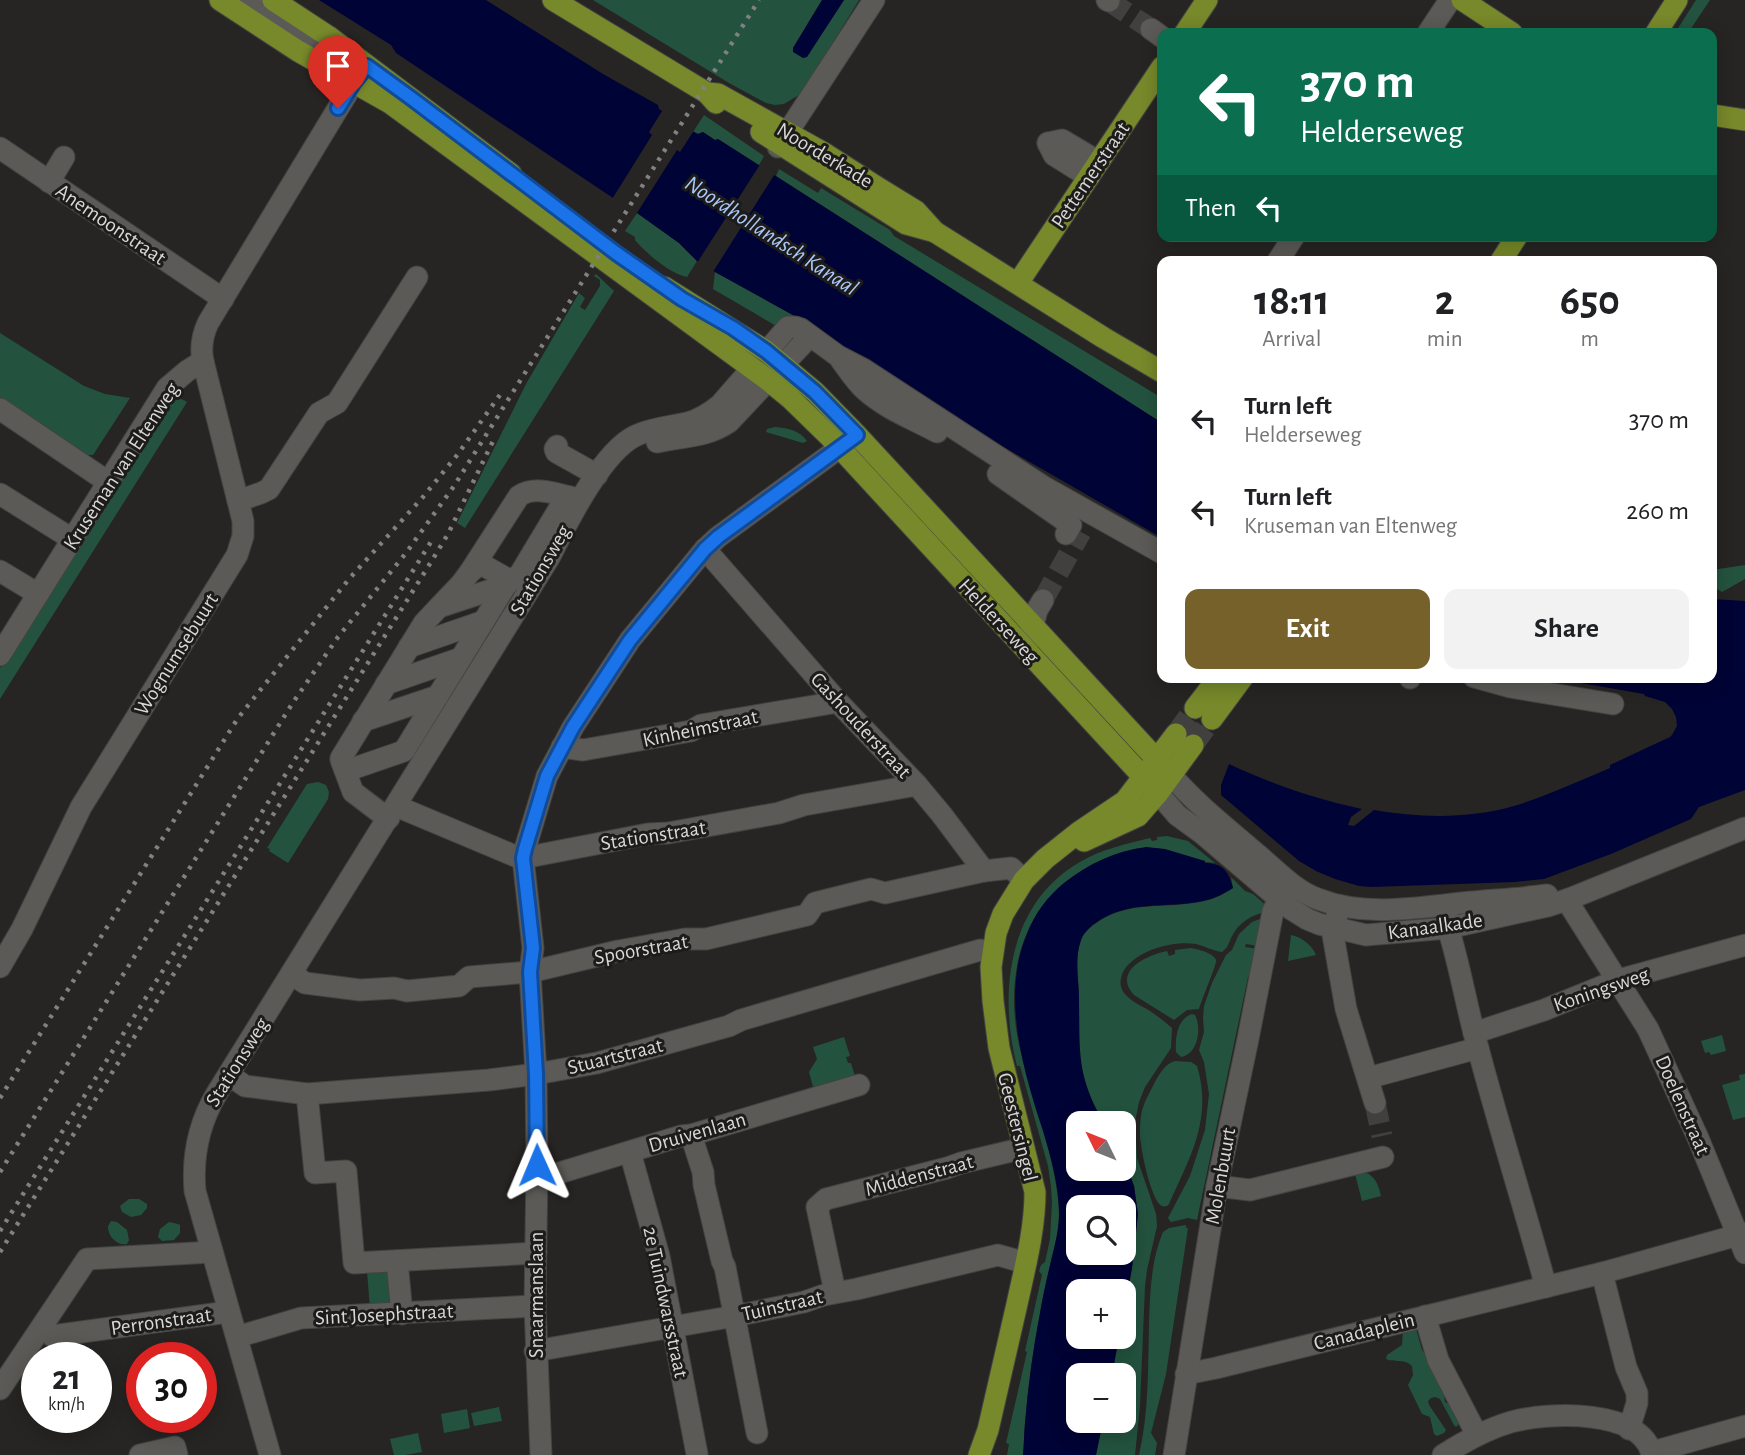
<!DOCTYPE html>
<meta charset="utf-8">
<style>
body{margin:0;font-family:"Alegreya Sans",sans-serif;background:#f2f2f2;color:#202124;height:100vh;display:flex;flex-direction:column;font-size:26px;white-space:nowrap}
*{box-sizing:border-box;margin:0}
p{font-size:23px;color:#757577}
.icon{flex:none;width:38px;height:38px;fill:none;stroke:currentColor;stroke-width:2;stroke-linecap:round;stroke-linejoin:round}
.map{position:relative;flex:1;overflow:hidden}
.panel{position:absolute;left:1157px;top:256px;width:560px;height:427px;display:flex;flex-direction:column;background:#fff;border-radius:14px;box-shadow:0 4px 18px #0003}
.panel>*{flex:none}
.hud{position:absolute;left:1157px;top:28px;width:560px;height:214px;border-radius:14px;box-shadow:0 4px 18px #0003;background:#0b6e4f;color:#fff;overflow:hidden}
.needle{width:46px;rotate:313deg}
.controls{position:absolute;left:1066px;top:1111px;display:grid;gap:14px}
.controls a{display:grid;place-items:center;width:70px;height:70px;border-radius:14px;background:#fff;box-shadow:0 4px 18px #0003;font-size:35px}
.speed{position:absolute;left:21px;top:1342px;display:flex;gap:14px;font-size:35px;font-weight:700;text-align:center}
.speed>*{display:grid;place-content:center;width:91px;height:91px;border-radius:50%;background:#fff;box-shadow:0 4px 18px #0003;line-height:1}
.speed small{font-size:18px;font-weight:400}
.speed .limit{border:10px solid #d22;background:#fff;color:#111}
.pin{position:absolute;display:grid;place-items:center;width:60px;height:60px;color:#fff;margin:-72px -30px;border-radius:50% 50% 50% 0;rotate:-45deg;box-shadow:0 0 7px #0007}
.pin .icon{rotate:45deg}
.me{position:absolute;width:77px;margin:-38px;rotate:359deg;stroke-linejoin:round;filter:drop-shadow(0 0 5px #0008)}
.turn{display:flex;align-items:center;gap:24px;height:147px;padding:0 28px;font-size:32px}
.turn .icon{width:91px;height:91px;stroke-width:2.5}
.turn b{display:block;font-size:49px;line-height:60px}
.then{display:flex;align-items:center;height:66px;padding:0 28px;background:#0003;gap:14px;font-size:26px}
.eta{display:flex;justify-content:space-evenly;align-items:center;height:119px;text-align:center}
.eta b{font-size:42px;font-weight:700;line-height:49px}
.primary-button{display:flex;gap:14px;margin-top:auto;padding:14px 28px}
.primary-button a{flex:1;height:80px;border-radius:14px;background:#77612b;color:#fff;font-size:28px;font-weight:700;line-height:80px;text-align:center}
.primary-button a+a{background:#f2f2f2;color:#202124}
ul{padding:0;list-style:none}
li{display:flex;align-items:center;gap:21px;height:91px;padding:0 28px}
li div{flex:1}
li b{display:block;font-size:26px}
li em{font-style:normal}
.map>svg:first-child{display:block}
.green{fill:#23533f}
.water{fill:#000335;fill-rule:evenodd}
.pier{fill:#262523}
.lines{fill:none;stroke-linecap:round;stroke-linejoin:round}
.minor-tunnel{stroke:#41403e;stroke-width:21;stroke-dasharray:21 10;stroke-linecap:butt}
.major-tunnel{stroke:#41403e;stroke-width:21;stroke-dasharray:21 10;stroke-linecap:butt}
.minor-casing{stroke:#434341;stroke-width:23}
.major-casing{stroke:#434341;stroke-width:23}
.minor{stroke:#5b5a57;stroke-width:21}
.major{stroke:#77892a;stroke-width:21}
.rail{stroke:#81817f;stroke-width:4.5;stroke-dasharray:3.5 7;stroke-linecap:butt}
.route-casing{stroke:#114b97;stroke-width:18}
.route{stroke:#1a73e8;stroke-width:12}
.labels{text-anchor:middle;stroke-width:6;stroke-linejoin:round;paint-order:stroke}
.street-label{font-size:21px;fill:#d8d8d6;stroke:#1d1c1a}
.water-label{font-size:23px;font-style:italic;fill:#a9c7f9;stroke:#1d1c1a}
</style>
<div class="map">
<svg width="1745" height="1455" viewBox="0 0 1745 1455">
<rect width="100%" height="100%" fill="#262523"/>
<!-- green -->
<g class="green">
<path d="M593 0H822L793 48 803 58 807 56 844 0H859L802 93 784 104 775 105 766 103 729 83Z"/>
<path d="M1696 0H1710L1688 33H1675Z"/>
<path d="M704 115 764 156 759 165 718 139 715 140 703 132 698 134 693 132Z"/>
<path d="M779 169 818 193 821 188 890 230 894 236 1162 398V423L776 176Z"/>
<path d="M637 213 679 243 697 261 687 277C670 274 646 253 635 240V237L625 231Z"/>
<path d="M715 272 800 319 778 327 713 289Z"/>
<path d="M596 274 614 291 465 528 457 523 526 384 579 293 585 298 580 307 585 310 600 286V280L594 276Z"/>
<path d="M0 333 84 386 105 394 130 398 93 455H87L79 452 0 398Z"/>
<path d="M174 395 187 402 0 699V668L67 559Z"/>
<path d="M775 427C787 428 799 430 807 441L803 443 766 432 767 429Z"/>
<path d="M1745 565V579L1722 592 1712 586V570Z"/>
<path d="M318 782 326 785 329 792 328 799 288 863 269 851 270 849 267 848 307 784Z"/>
<path d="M1167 836 1188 841 1215 863C1191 862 1169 846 1144 848 1119 849 1086 866 1067 881 1017 920 1006 985 1019 1045 1032 1100 1055 1153 1059 1209 1060 1228 1055 1244 1051 1261 1047 1278 1043 1296 1040 1313 1033 1349 1028 1386 1025 1423 1024 1434 1024 1444 1023 1455H1007L1009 1444 1006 1443 1027 1352 1025 1351 1042 1275 1039 1271 1041 1265 1045 1262 1050 1239 1052 1202 1051 1186 1048 1166 1020 1066H1017C998 993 1008 903 1080 862 1102 849 1126 844 1150 838L1152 841 1157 840V837Z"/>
<path d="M1231 877 1245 891 1253 894 1269 908 1266 912C1251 915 1238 923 1231 938 1228 945 1228 947 1222 952 1213 951 1205 946 1196 944 1173 940 1134 951 1123 972 1120 979 1119 986 1124 993 1130 1001 1142 1006 1150 1011 1158 1016 1165 1022 1172 1028L1171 1048 1145 1087 1139 1102 1135 1122 1137 1158 1156 1214 1157 1226 1147 1270 1145 1286 1140 1406 1135 1455H1096L1103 1421H1124V1376L1112 1375 1119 1337H1124V1312L1132 1268 1138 1214 1134 1186 1124 1159V1124L1104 1123C1087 1095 1078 1065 1078 1031 1078 1021 1079 1010 1079 999 1079 980 1074 959 1081 940 1083 934 1089 928 1095 924 1128 899 1167 910 1204 901 1215 899 1224 894 1233 888Z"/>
<path d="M1260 919H1262L1259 946 1246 944 1245 947 1258 949 1254 971 1248 977 1197 1220 1188 1218 1171 1222 1168 1218 1190 1176 1205 1130 1209 1094 1204 1062 1199 1050 1204 1032 1203 1018 1204 1006 1212 983 1226 955 1232 950 1239 934 1252 922Z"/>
<path d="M1291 935C1301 937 1312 945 1316 955L1288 961Z"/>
<path d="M1191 948C1197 949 1214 953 1216 960 1217 964 1201 1001 1199 1009L1187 1010 1174 1020 1134 995C1112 971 1147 955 1167 951L1169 956 1175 954V950Z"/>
<path d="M1192 1014 1195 1015C1202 1028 1198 1054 1181 1057L1176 1052C1175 1038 1177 1019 1192 1014Z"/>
<path d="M1722 1035 1726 1051 1711 1055 1709 1052 1705 1053 1701 1041Z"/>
<path d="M844 1037 850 1056 846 1057 848 1063H851L857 1083 815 1094 809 1072 817 1059 813 1047Z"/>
<path d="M1175 1061 1191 1062 1197 1066C1213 1119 1190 1157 1169 1204L1167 1206C1165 1206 1163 1207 1162 1206 1152 1202 1142 1155 1141 1144 1139 1133 1140 1121 1142 1110 1145 1100 1151 1090 1156 1080 1161 1072 1165 1064 1175 1061Z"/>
<path d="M1745 1074V1117L1733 1120 1722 1085 1740 1080 1739 1075Z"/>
<path d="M1354 1170C1372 1172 1377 1179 1381 1196L1362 1201Z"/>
<path d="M129 1199H139L147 1204V1208L141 1215 131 1217 122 1212 120 1206Z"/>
<path d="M111 1221 117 1222 127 1230 129 1240 127 1244C117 1246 108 1237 108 1226Z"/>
<path d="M169 1222 178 1224 180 1225V1233L174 1240 162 1241 158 1237 160 1229Z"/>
<path d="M1186 1225V1228H1188L1166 1374 1151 1433 1157 1443 1155 1455H1139C1149 1412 1148 1367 1149 1324 1150 1293 1151 1260 1163 1232L1169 1228Z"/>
<path d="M391 1269 393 1307 370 1309 367 1271Z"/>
<path d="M1416 1329 1422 1350 1441 1378 1445 1402 1456 1408 1460 1423 1456 1427 1454 1425 1440 1399 1435 1397 1431 1398 1428 1401 1429 1405 1446 1430 1444 1433 1437 1436 1434 1434 1430 1417 1422 1414 1408 1385 1413 1375 1412 1366C1404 1358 1394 1363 1386 1359L1387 1355 1402 1345 1403 1330Z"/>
<path d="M499 1407 502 1421 474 1426 471 1413Z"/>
<path d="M467 1409 470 1428 444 1433 441 1414Z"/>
<path d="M418 1433 422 1452 405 1455H394L390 1439Z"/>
</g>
<!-- water -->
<g class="water">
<path d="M319 0H486L603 74 658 105 659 109 667 114 658 128 681 142 689 129 698 134 703 132 715 140 718 139 1162 423V538L948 415 800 319 715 272 697 261 679 243 637 213 642 203 619 188 613 198 396 53 391 45Z"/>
<path d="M822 0H844L807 57 803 58 793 52V48Z"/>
<path d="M1712 599 1745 601V790L1699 807 1691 819 1611 854 1544 879 1515 882 1372 887 1359 886 1335 879 1316 871 1299 861 1221 795V785L1229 764C1272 784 1315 799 1362 809L1351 817 1348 825 1354 826 1374 810C1420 818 1468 819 1514 806 1547 796 1579 781 1610 768V765L1670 737 1672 735 1677 726 1676 717 1672 709 1665 702 1645 696 1644 694 1546 677H1712Z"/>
<path d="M1146 847 1165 849 1205 861V863C1223 863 1229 872 1233 888 1223 894 1214 899 1203 901 1166 909 1127 899 1094 924 1089 928 1083 934 1081 940 1074 960 1079 980 1079 999 1080 1051 1076 1076 1104 1123L1078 1124V1169H1124V1159L1134 1186 1138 1214 1132 1268 1124 1312V1292H1078V1337H1119L1112 1375 1078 1376V1421H1103L1096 1455H1023C1024 1444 1024 1434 1025 1423 1028 1386 1033 1349 1040 1313 1043 1295 1047 1278 1051 1261 1055 1245 1059 1230 1059 1214 1059 1185 1051 1158 1043 1131 1023 1070 1001 996 1027 934 1035 913 1047 897 1064 883 1088 864 1115 851 1146 847ZM1078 1208H1124V1253H1078Z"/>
</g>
<!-- pier -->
<g class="pier">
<path d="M664 108 669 112 670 114 662 126 680 137 687 126 690 125 695 129 680 152 677 150 635 216 634 212 638 204 620 192 615 201H611L652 135 649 132Z"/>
<path d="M761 163 776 172 713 272 697 263Z"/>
</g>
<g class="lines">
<!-- minor-tunnel -->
<g class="minor-tunnel">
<path d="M1109 1 1151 29"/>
<path d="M1043 600 1081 532"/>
<path d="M1375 1103 1382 1136"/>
</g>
<!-- major-tunnel -->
<g class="major-tunnel">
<path d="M1176 734 1195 708"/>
<path d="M1193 745 1212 719"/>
</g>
<defs>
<g id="minor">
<path d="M249 0 321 46 350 78"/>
<path d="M1107 0 1109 1"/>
<path d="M1151 29 1162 37"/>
<path d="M1428 33 1450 0"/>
<path d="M1048 143 1062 140 1099 162"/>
<path d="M1048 143 1054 155 1089 177"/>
<path d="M778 147 874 0"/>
<path d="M0 148 223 299"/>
<path d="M49 182 64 157"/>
<path d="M1278 261 1294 236"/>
<path d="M841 360C849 371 856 382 865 390 886 409 913 419 937 432"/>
<path d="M0 409 108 482"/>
<path d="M657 442C682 436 706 438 729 422L810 336"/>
<path d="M557 446 555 449 556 452 597 475"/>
<path d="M998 474 1071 525 1066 534"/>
<path d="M0 494 72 539"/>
<path d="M238 501 261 493 269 489 319 413 337 403 417 277"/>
<path d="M705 549 838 702 917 785 942 815 984 871 1011 868 1024 880"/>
<path d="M0 571 38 594"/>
<path d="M470 572 481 564 504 577 506 585"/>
<path d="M441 605 461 584 470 572 519 496C534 486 554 493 570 497"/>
<path d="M1029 641 1037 610 1043 600"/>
<path d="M409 647 484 621"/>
<path d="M0 655 167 388 187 371 203 361"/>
<path d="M1474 677 1510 687 1613 704"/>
<path d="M1410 678V677"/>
<path d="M386 684 461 658"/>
<path d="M363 721 438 696"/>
<path d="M562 747 583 750 691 731 701 725 838 702"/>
<path d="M341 758 424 623 439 607 506 585 520 574 559 509 570 497 576 498"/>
<path d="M341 760 353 792 378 811 389 818"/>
<path d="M346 771 404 751 506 585"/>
<path d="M1171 775C1197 805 1228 829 1258 855 1276 870 1295 891 1318 899 1364 917 1415 908 1462 903 1490 900 1519 899 1547 895"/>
<path d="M1158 793 1177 815 1203 834 1291 909 1307 919 1319 924 1366 935 1448 928 1548 906 1569 899 1745 828"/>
<path d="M396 806 515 856 523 858 648 834 668 833 779 813 804 805 917 785"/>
<path d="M1569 899 1571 907 1648 1029 1698 1138 1745 1253"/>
<path d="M1447 914 1448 928C1459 963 1465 998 1474 1033 1496 1118 1523 1202 1546 1287"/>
<path d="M1337 915 1333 935 1346 1009 1375 1103"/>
<path d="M0 967 22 929 81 807 237 555 243 536V521L203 361C200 347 202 336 208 323L354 82 364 70"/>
<path d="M292 974 305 983 360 990 394 988 407 991 459 986 469 977 530 972 618 951 685 939H706L807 915 815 903 871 889 885 893 984 871"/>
<path d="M1474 1033 1544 1010 1618 980 1745 945"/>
<path d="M229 1075 245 1086 307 1094 489 1080 536 1074 597 1063 729 1026 741 1020 980 950 992 953"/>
<path d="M1368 1078 1478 1048"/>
<path d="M307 1094 315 1173 346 1171 354 1263 536 1253"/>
<path d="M691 1135 703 1172 704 1185 722 1261 725 1267 757 1433"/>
<path d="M630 1152 659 1256 697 1454"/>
<path d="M536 1180 681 1136 691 1135 859 1085"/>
<path d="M1217 1186 1250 1190 1383 1157"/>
<path d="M397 1261 402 1314"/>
<path d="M1602 1273 1626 1367 1637 1393V1403L1629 1429"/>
<path d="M835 1292 817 1207 826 1199 947 1168 961 1163 1024 1148"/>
<path d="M1425 1316 1438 1360 1477 1435"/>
<path d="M52 1336 228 1312"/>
<path d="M237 1337 301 1318 535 1306"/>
<path d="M535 1351 735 1316 804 1302 824 1295 857 1289 998 1255 1026 1263"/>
<path d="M1186 1374 1216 1368 1602 1273 1745 1233"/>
<path d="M0 1389 87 1259 212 1252"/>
<path d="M1652 1452 1745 1426"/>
<path d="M140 1455 175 1447 177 1455"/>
<path d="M270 1455 195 1191C192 1156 199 1123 217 1093L549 558C566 525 601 453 635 436 651 428 669 427 687 423 699 420 710 413 720 405L788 327H795L801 329 838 356 863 369 1044 487 1162 553"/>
<path d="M541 1455 535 1306 537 1165 536 1074 530 972 533 948 523 858 525 849 547 776 573 727 630 640 705 549 718 537 853 438"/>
<path d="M1174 1455 1217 1186 1248 1039 1273 911 1279 900"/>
<path d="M1443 1455C1465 1441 1487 1429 1511 1422 1547 1412 1642 1408 1652 1455"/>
</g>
<g id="major">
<path d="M220 0 298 51 390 103 768 380 790 398 829 436 1158 793"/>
<path d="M273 0 328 36 511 174"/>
<path d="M553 0 707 93 716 103"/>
<path d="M1462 0 1512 33"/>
<path d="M1185 33 1207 0"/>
<path d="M1656 33 1677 0"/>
<path d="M707 93 718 94 824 153 877 187 916 211 935 232 1104 338 1162 372"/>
<path d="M1712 115 1745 120"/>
<path d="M761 132 906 224 935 232"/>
<path d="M1501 261 1517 236"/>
<path d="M1018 283 1162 67"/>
<path d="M664 287 766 351 815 392 857 435 1171 775"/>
<path d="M1195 708 1219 677"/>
<path d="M1212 719 1243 677"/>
<path d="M1084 841 1138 816 1158 793 1193 745"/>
<path d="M979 1455 988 1430C998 1388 1007 1346 1017 1304 1025 1267 1035 1230 1035 1192L999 1048 993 1001 991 967 996 933 1003 914 1024 880 1045 859 1079 832 1125 801 1176 734"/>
</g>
</defs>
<!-- minor casing -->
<use href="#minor" class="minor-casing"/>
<!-- major casing -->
<use href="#major" class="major-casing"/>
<!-- minor -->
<use href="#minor" class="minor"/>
<!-- major -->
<use href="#major" class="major"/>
<!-- rail -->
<g class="rail">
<path d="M0 1098 238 718 349 579 423 497 458 454 502 392"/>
<path d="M0 1172 292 704 338 637 406 553 454 486 759 0"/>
<path d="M0 1231 434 537"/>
<path d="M0 1252 431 562 448 534 493 441"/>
</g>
</g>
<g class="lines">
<defs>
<path id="route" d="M338 108 354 82 367 66 411 98 616 253 682 299 733 328 766 351 815 392 857 435 718 537 705 549 630 640 573 727 547 776 525 849 523 858 533 948 530 972 536 1074 537 1165"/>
</defs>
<!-- route casing -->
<use href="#route" class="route-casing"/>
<!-- route -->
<use href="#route" class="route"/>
</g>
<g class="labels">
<!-- street labels -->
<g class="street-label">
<text transform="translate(825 155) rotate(31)" y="7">Noorderkade</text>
<text transform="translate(1090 175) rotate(-56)" y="7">Pettemerstraat</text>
<text transform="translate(111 224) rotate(34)" y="7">Anemoonstraat</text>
<text transform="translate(121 466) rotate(-57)" y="7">Kruseman van Eltenweg</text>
<text transform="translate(540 570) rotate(-60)" y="7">Stationsweg</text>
<text transform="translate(999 621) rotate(47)" y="7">Helderseweg</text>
<text transform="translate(176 654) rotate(-58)" y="7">Wognumsebuurt</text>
<text transform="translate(861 725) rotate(47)" y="7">Gashouderstraat</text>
<text transform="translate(700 728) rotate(-12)" y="7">Kinheimstraat</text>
<text transform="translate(653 835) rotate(-9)" y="7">Stationstraat</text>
<text transform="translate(1435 926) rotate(-8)" y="7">Kanaalkade</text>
<text transform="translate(641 949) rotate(-10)" y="7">Spoorstraat</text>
<text transform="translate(1601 989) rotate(-19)" y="7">Koningsweg</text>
<text transform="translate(615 1056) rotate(-14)" y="7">Stuartstraat</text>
<text transform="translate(237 1062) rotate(-58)" y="7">Stationsweg</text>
<text transform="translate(1683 1105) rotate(66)" y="7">Doelenstraat</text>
<text transform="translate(1018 1127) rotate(76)" y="7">Geestersingel</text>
<text transform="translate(697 1132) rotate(-16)" y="7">Druivenlaan</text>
<text transform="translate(919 1175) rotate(-15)" y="7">Middenstraat</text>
<text transform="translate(1220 1176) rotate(-80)" y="7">Molenbuurt</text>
<text transform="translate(536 1295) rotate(-90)" y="7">Snaarmanslaan</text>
<text transform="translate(666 1302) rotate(78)" y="7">2e Tuindwarsstraat</text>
<text transform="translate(782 1305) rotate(-13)" y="7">Tuinstraat</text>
<text transform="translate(384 1314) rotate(-3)" y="7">Sint Josephstraat</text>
<text transform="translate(161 1321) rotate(-8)" y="7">Perronstraat</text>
<text transform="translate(1364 1331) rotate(-14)" y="7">Canadaplein</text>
</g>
<!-- water labels -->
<g class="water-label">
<text transform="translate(772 235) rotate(33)" y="8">Noordhollandsch Kanaal</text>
</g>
</g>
</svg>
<div class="controls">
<a><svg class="needle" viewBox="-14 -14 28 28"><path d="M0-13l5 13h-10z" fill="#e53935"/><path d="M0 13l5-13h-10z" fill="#757577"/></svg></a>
<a><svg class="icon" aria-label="search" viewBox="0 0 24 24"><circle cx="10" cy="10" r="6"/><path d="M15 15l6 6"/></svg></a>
<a>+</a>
<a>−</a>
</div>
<div class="speed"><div>21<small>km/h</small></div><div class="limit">30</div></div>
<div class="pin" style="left:338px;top:108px;background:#d93025"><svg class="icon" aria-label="arrive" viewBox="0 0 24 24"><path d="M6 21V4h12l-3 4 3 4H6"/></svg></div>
<svg class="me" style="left:537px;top:1165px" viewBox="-20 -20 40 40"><path d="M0-17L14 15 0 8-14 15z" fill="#1a73e8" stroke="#fff" stroke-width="4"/></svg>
<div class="hud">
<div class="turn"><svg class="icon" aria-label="left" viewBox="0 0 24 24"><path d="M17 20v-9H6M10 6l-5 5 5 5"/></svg><div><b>370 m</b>Helderseweg</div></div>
<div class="then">Then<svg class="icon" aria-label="left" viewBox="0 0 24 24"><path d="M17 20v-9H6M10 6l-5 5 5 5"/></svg></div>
</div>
<section class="panel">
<div class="eta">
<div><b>18:11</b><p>Arrival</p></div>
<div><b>2</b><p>min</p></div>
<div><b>650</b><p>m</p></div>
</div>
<ul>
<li><svg class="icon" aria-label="left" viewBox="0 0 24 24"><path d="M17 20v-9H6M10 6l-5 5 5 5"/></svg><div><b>Turn left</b><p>Helderseweg</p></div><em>370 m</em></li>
<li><svg class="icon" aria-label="left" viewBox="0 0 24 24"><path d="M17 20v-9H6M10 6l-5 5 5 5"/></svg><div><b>Turn left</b><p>Kruseman van Eltenweg</p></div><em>260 m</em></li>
</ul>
<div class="primary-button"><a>Exit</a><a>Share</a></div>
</section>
</div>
